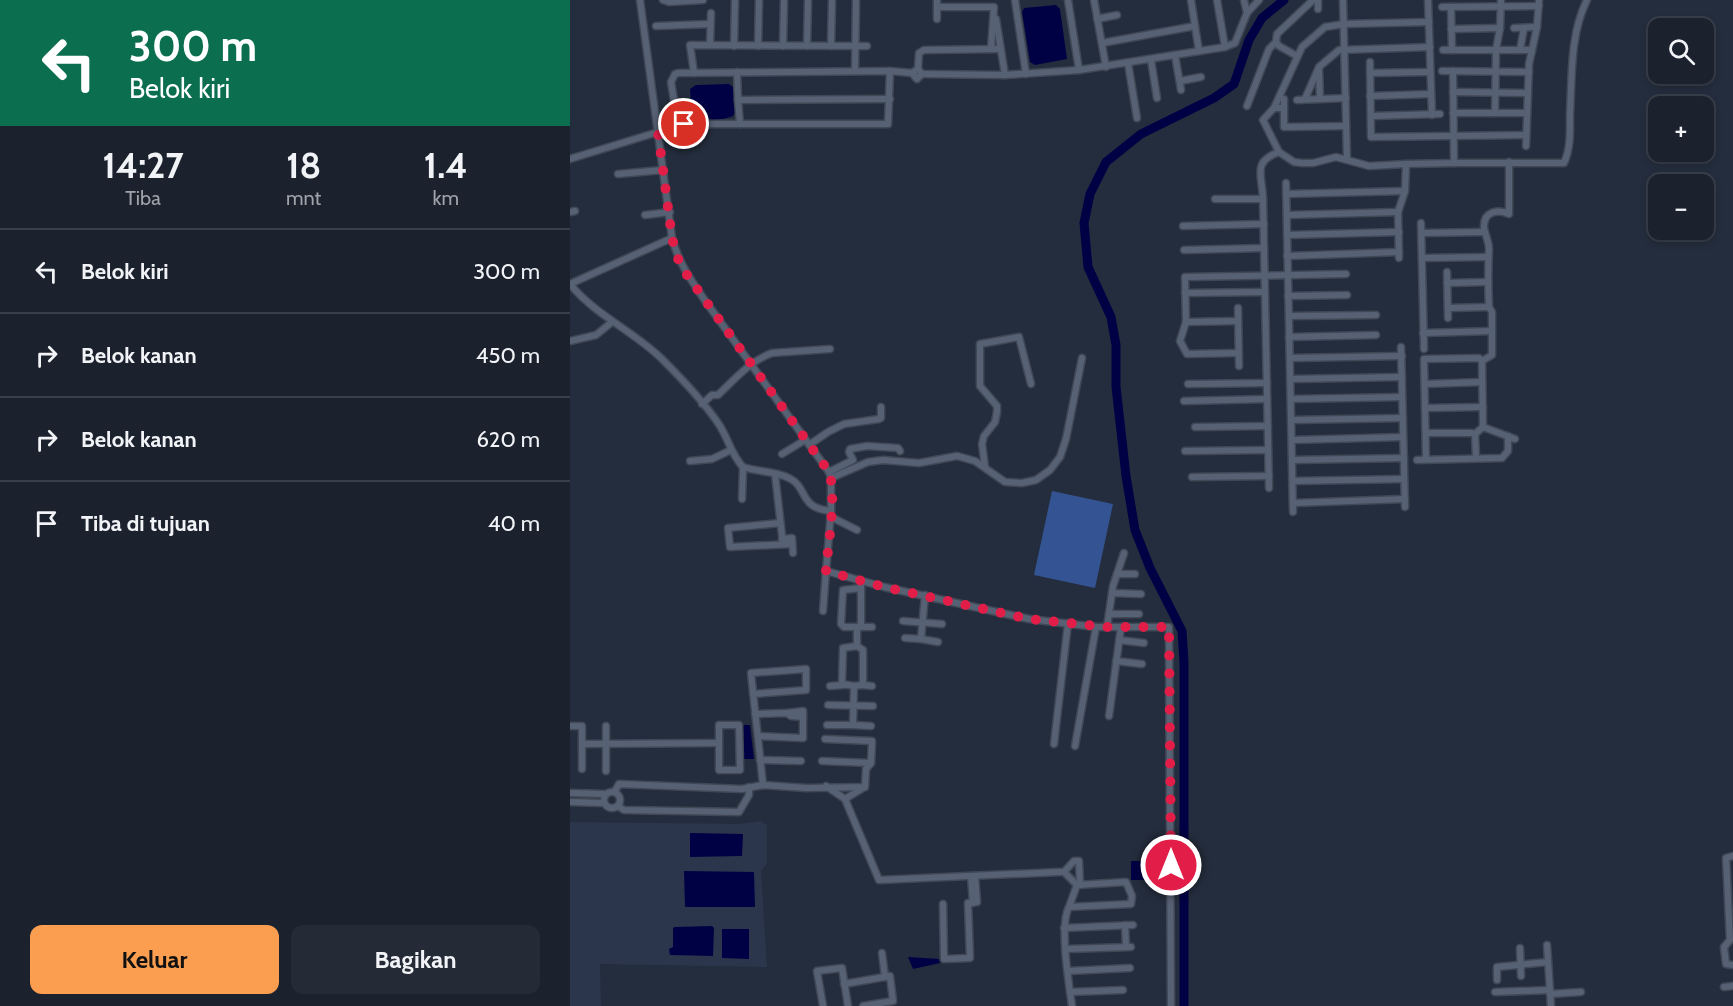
<!DOCTYPE html>
<html lang="id">
<meta charset="utf-8">
<style>
body{margin:0;font-family:Cabin,sans-serif;background:#242a36;color:#f1f3f6;height:100vh;display:flex;flex-direction:column;font-size:22px;white-space:nowrap}
*{box-sizing:border-box;margin:0}
p{font-size:20px;color:#a0a4aa}
.icon{flex:none;width:33px;height:33px;fill:none;stroke:currentColor;stroke-width:2;stroke-linecap:round;stroke-linejoin:round}
.map{position:relative;flex:1;overflow:hidden}
.drawer{display:flex;flex-direction:column;background:#1b222e;width:570px}
.drawer>*{flex:none}
.top-card{background:#0b6e4f;color:#fff;overflow:hidden}
.tools{position:absolute;left:1078px;top:18px;display:grid;gap:12px}
.tools a{display:grid;place-items:center;width:66px;height:66px;border-radius:12px;background:#1b222e;box-shadow:0 3px 9px #0003,0 0 0 2px #393f4a;font-size:30px}
.pin{position:absolute;display:grid;place-items:center;width:51px;height:51px;color:#fff;margin:-26px;border:3px solid #fff;border-radius:50%;box-shadow:0 2px 6px #0007}
.me{position:absolute;width:66px;margin:-33px;rotate:0deg;stroke-linejoin:round;filter:drop-shadow(0 0 4px #0008)}
.turn{display:flex;align-items:center;gap:21px;height:126px;padding:0 30px;font-size:27px}
.turn .icon{width:78px;height:78px;stroke-width:2.5}
.turn b{display:block;font-size:42px;line-height:51px}
.eta{display:flex;justify-content:space-evenly;align-items:center;height:102px;text-align:center}
.eta b{font-size:36px;font-weight:700;line-height:42px}
.cta{display:flex;gap:12px;margin-top:auto;padding:12px 30px}
.cta a{flex:1;height:69px;border-radius:12px;background:#fb9e50;color:#111;font-size:24px;font-weight:700;line-height:69px;text-align:center}
.cta a+a{background:#242a36;color:#f1f3f6}
ul{padding:0;list-style:none}
li{display:flex;align-items:center;gap:18px;height:84px;padding:0 30px;border-top:2px solid #393f4a}
li div{flex:1}
li b{display:block;font-size:22px}
li em{font-style:normal}
main{display:flex;flex:1;min-height:0}
.map>svg:first-child{display:block}
.built{fill:#2b364c}
.green{fill:#345392}
.water{fill:#000145}
.lines{fill:none;stroke-linecap:round;stroke-linejoin:round}
.river{stroke:#000145;stroke-width:9}
.minor-casing{stroke:#404856;stroke-width:9}
.minor{stroke:#576174;stroke-width:6}
.route{stroke:#e11d48;stroke-width:10;stroke-dasharray:0 18}
</style>
<main>
<section class="drawer">
<div class="top-card">
<div class="turn"><svg class="icon" aria-label="left" viewBox="0 0 24 24"><path d="M17 20v-9H6M10 6l-5 5 5 5"/></svg><div><b>300 m</b>Belok kiri</div></div>
</div>
<div class="eta">
<div><b>14:27</b><p>Tiba</p></div>
<div><b>18</b><p>mnt</p></div>
<div><b>1.4</b><p>km</p></div>
</div>
<ul>
<li><svg class="icon" aria-label="left" viewBox="0 0 24 24"><path d="M17 20v-9H6M10 6l-5 5 5 5"/></svg><div><b>Belok kiri</b></div><em>300 m</em></li>
<li><svg class="icon" aria-label="right" viewBox="0 0 24 24"><path d="M7 20v-9h11M14 6l5 5-5 5"/></svg><div><b>Belok kanan</b></div><em>450 m</em></li>
<li><svg class="icon" aria-label="right" viewBox="0 0 24 24"><path d="M7 20v-9h11M14 6l5 5-5 5"/></svg><div><b>Belok kanan</b></div><em>620 m</em></li>
<li><svg class="icon" aria-label="arrive" viewBox="0 0 24 24"><path d="M6 21V4h12l-3 4 3 4H6"/></svg><div><b>Tiba di tujuan</b></div><em>40 m</em></li>
</ul>
<div class="cta"><a>Keluar</a><a>Bagikan</a></div>
</section>
<div class="map">
<svg width="1163" height="1006" viewBox="0 0 1163 1006">
<rect width="100%" height="100%" fill="#242d3d"/>
<!-- built -->
<path class="built" d="M191 821 197 825V864L191 871 197 967 30 964 31 1006H0V822L170 824Z"/>
<!-- green -->
<path class="green" d="M482 491 543 504 525 588 464 575Z"/>
<!-- water -->
<g class="water">
<path d="M486 5 490 9 497 59 465 65 460 62 452 12 454 8Z"/>
<path d="M159 84 163 87 166 110 163 116C152 121 133 121 122 115L120 89 126 85Z"/>
<path d="M171 725H180L184 759H171Z"/>
<path d="M120 833 173 834 172 856 120 857Z"/>
<rect x="561" y="861" width="31" height="19"/>
<path d="M114 871 184 872 185 907H115Z"/>
<path d="M142 926 144 928 143 956 100 955 99 949 103 947V928L105 927Z"/>
<path d="M152 929H179V959L152 958Z"/>
<path d="M338 957 369 959 370 963 343 969Z"/>
</g>
<g class="lines">
<!-- river -->
<path class="river" d="M614 1006V662L612 631 580 568 565 530 556 476 546 387V345L541 317 518 267 514 223 520 194 536 162 571 134 644 98 664 84 679 40 692 18 714 0"/>
<defs>
<g id="minor">
<path d="M70 0 102 238C109 264 121 280 136 302L259 472 261 478V511"/>
<path d="M93 0 99 2 133 0"/>
<path d="M445 0 456 74"/>
<path d="M498 0 509 70"/>
<path d="M524 0 536 67"/>
<path d="M674 0 677 13"/>
<path d="M748 0V9"/>
<path d="M773 0 777 159"/>
<path d="M858 0 862 115"/>
<path d="M367 7H424L421 49"/>
<path d="M872 7 969 6"/>
<path d="M881 7 882 50"/>
<path d="M367 19V0"/>
<path d="M426 19 435 75"/>
<path d="M527 19 547 15"/>
<path d="M86 26 140 24"/>
<path d="M625 26 629 51"/>
<path d="M944 28 967 27"/>
<path d="M881 29 930 28"/>
<path d="M532 43 625 26 621 0"/>
<path d="M140 45 141 13"/>
<path d="M164 46 165 0"/>
<path d="M188 46 189 0"/>
<path d="M213 46 214 0"/>
<path d="M237 46 238 0"/>
<path d="M261 46 262 0"/>
<path d="M655 47 665 43 677 13 689 0"/>
<path d="M873 50H962"/>
<path d="M950 50 954 28"/>
<path d="M605 55 611 90"/>
<path d="M727 56 709 46 706 42 707 34 743 0"/>
<path d="M581 60 587 98"/>
<path d="M800 62 801 137 956 135"/>
<path d="M558 63 567 118"/>
<path d="M348 69 349 53 354 50 430 49"/>
<path d="M749 70 750 99"/>
<path d="M285 71 286 0"/>
<path d="M872 71 959 72"/>
<path d="M167 72 168 100 320 99"/>
<path d="M124 73 120 45 297 46"/>
<path d="M800 73 860 72"/>
<path d="M352 74 435 75 509 70 655 47 647 0"/>
<path d="M610 81 631 77"/>
<path d="M883 92 958 93"/>
<path d="M800 96 861 94"/>
<path d="M714 99V127L776 126"/>
<path d="M735 99 749 67 769 50 860 47"/>
<path d="M168 100 170 124"/>
<path d="M727 100 776 98"/>
<path d="M677 106 699 49 706 42"/>
<path d="M704 108 732 47 755 27 774 24 859 22"/>
<path d="M883 113H957"/>
<path d="M925 113 926 50 930 28 931 0"/>
<path d="M801 116 870 114"/>
<circle cx="108" cy="124" r="5.5"/>
<path d="M107 119 101 82 105 74 108 73 320 71 342 73 348 69 352 74 347 79 342 73"/>
<path d="M114 124H318L320 71"/>
<path d="M956 146 959 64 967 27 969 0"/>
<path d="M709 152 693 120 704 108H714"/>
<path d="M0 159 88 132 103 125"/>
<path d="M884 163H994C1001 148 1000 130 1000 114 1002 76 1000 34 1017 0"/>
<path d="M48 174 93 170"/>
<path d="M716 183 723 512"/>
<path d="M716 194 835 191"/>
<path d="M645 199H693"/>
<path d="M0 212 5 211"/>
<path d="M75 215 100 212"/>
<path d="M717 215 828 212"/>
<path d="M851 223 854 349"/>
<path d="M613 226 694 224"/>
<path d="M852 233 915 232"/>
<path d="M717 235 829 232"/>
<path d="M614 250 694 248"/>
<path d="M717 256 829 252"/>
<path d="M829 258 828 212 835 191 836 164 884 163 883 71"/>
<path d="M852 258 917 257"/>
<path d="M877 272 878 318"/>
<path d="M877 283 918 282"/>
<path d="M0 284C26 316 64 331 93 360 112 379 133 401 148 423 158 437 161 455 173 467 187 472 206 471 219 478 239 488 228 508 261 511L256 571 314 587 459 619 526 627H599L601 1006"/>
<path d="M0 284 102 238"/>
<path d="M615 293 695 292"/>
<path d="M718 296 777 295"/>
<path d="M668 308 669 366"/>
<path d="M878 308 919 307"/>
<path d="M719 316 806 315"/>
<path d="M616 322 668 321"/>
<path d="M853 333 922 331"/>
<path d="M719 337 806 335"/>
<path d="M0 341 26 335 42 322"/>
<path d="M831 347 835 507"/>
<path d="M668 353 617 354 610 341 616 322 615 277 776 274"/>
<path d="M720 358 832 356"/>
<path d="M721 379 832 377"/>
<path d="M618 384 697 383"/>
<path d="M855 384 912 382"/>
<path d="M721 399 832 397"/>
<path d="M614 401 697 399"/>
<path d="M132 404 142 395H148C165 379 180 361 202 353L260 349"/>
<path d="M855 408 913 407"/>
<path d="M722 420 833 418"/>
<path d="M625 427 698 426"/>
<path d="M913 427 945 439"/>
<path d="M856 433H902L905 434"/>
<path d="M722 440 833 437"/>
<path d="M239 445 258 432 274 424 309 419 311 418V407"/>
<path d="M615 451 698 450"/>
<path d="M212 454 235 440"/>
<path d="M906 458 905 434 913 427 912 361"/>
<path d="M856 459 854 359 909 358 912 361 922 355V312L919 307C918 287 918 268 919 249 919 241 914 233 914 226 914 211 929 209 939 214V162"/>
<path d="M722 460 834 458"/>
<path d="M847 460 932 458 938 451V436"/>
<path d="M120 461 142 459 161 450"/>
<path d="M415 467 412 444 414 436 425 422 427 412V406L410 386V344L449 337 461 384"/>
<path d="M259 472 283 460 279 452 280 449 297 446 328 448 330 451"/>
<path d="M205 474 213 544"/>
<path d="M622 477 699 476"/>
<path d="M261 478 298 462 313 460 349 463 387 456 405 461 435 482 452 483 466 480 480 470 490 457 496 439 512 358"/>
<path d="M723 481 834 479"/>
<path d="M699 488 693 199C692 174 682 162 709 152L724 162 732 163H743L766 157 799 166 836 164"/>
<path d="M172 499 173 467"/>
<path d="M723 503 835 499"/>
<path d="M261 517 287 530"/>
<path d="M210 523 158 528 160 547 222 544"/>
<path d="M212 539 222 538 223 553"/>
<path d="M547 574H565"/>
<path d="M291 588 273 590 271 624 274 627H302"/>
<path d="M542 593 571 594"/>
<path d="M355 595 351 639 368 642"/>
<path d="M253 611 256 571"/>
<path d="M539 614H569"/>
<path d="M333 621 372 624"/>
<path d="M287 627V646L293 650V681L292 685 284 686 283 725 301 726"/>
<path d="M291 627V585"/>
<path d="M537 627 543 586 554 553"/>
<path d="M335 638 351 639"/>
<path d="M549 640 574 643"/>
<path d="M546 661 572 664"/>
<path d="M292 685 302 686"/>
<path d="M260 686 273 685"/>
<path d="M284 686 272 684 273 648 287 646"/>
<path d="M183 694 236 690V669L181 673 193 785"/>
<path d="M258 705 303 706"/>
<path d="M185 714 217 713 221 716 233 717"/>
<path d="M539 716 551 627"/>
<path d="M149 725H169L170 770H149Z"/>
<path d="M257 725H283"/>
<path d="M0 726H12V769"/>
<path d="M36 726V771"/>
<path d="M188 736 233 738V711L217 713"/>
<path d="M12 744 149 743"/>
<path d="M484 744 498 623"/>
<path d="M505 746 526 627"/>
<path d="M190 760 231 761"/>
<path d="M252 761 301 763"/>
<path d="M256 786 275 799 309 880 489 872H494L507 885 556 882 562 896 561 904 499 907C489 925 499 984 502 1006"/>
<path d="M45 791 49 784 172 789 193 785 236 788 295 787 296 769 301 763 302 741 255 739"/>
<circle cx="42" cy="800" r="8"/>
<path d="M0 793 35 794"/>
<path d="M275 799 293 788"/>
<path d="M0 802 34 803"/>
<path d="M48 806 54 810 169 812 179 795V787"/>
<path d="M1163 856 1156 858 1160 940 1154 947 1156 964 1163 965"/>
<path d="M494 872 504 861H509L510 885"/>
<path d="M401 876 403 903"/>
<path d="M373 904 374 959 400 958 398 903 407 902 405 876"/>
<path d="M499 907 507 885"/>
<path d="M555 925 556 947"/>
<path d="M494 928 563 925"/>
<path d="M977 945 981 1006"/>
<path d="M950 948 951 976"/>
<path d="M496 949 561 947"/>
<path d="M312 953 315 977"/>
<path d="M498 971 560 968"/>
<path d="M927 980V967L978 962"/>
<path d="M274 984 320 976 323 1001 293 1006"/>
<path d="M1154 987 1163 986"/>
<path d="M500 992 553 990"/>
<path d="M925 992 980 990"/>
<path d="M980 994 1011 992"/>
<path d="M253 1006 247 971 272 968 278 1006"/>
</g>
</defs>
<!-- minor casing -->
<use href="#minor" class="minor-casing"/>
<!-- minor -->
<use href="#minor" class="minor"/>
</g>
<g class="lines">
<!-- route -->
<path class="route" d="M114 124 110 130 106 129 103 125 88 132 102 238 107 257 117 275 259 472C267 497 258 543 256 571L314 587 459 619 537 627H599L601 865"/>
</g>
</svg>
<div class="tools">
<a><svg class="icon" aria-label="search" viewBox="0 0 24 24"><circle cx="10" cy="10" r="6"/><path d="M15 15l6 6"/></svg></a>
<a>+</a>
<a>−</a>
</div>
<div class="pin" style="left:114px;top:124px;background:#d93025"><svg class="icon" aria-label="arrive" viewBox="0 0 24 24"><path d="M6 21V4h12l-3 4 3 4H6"/></svg></div>
<svg class="me" style="left:601px;top:865px" viewBox="-20 -20 40 40"><circle r="17" fill="#e11d48" stroke="#fff" stroke-width="3"/><path d="M0-11L8 9 0 5-8 9z" fill="#fff"/></svg>
</div>
</main>
